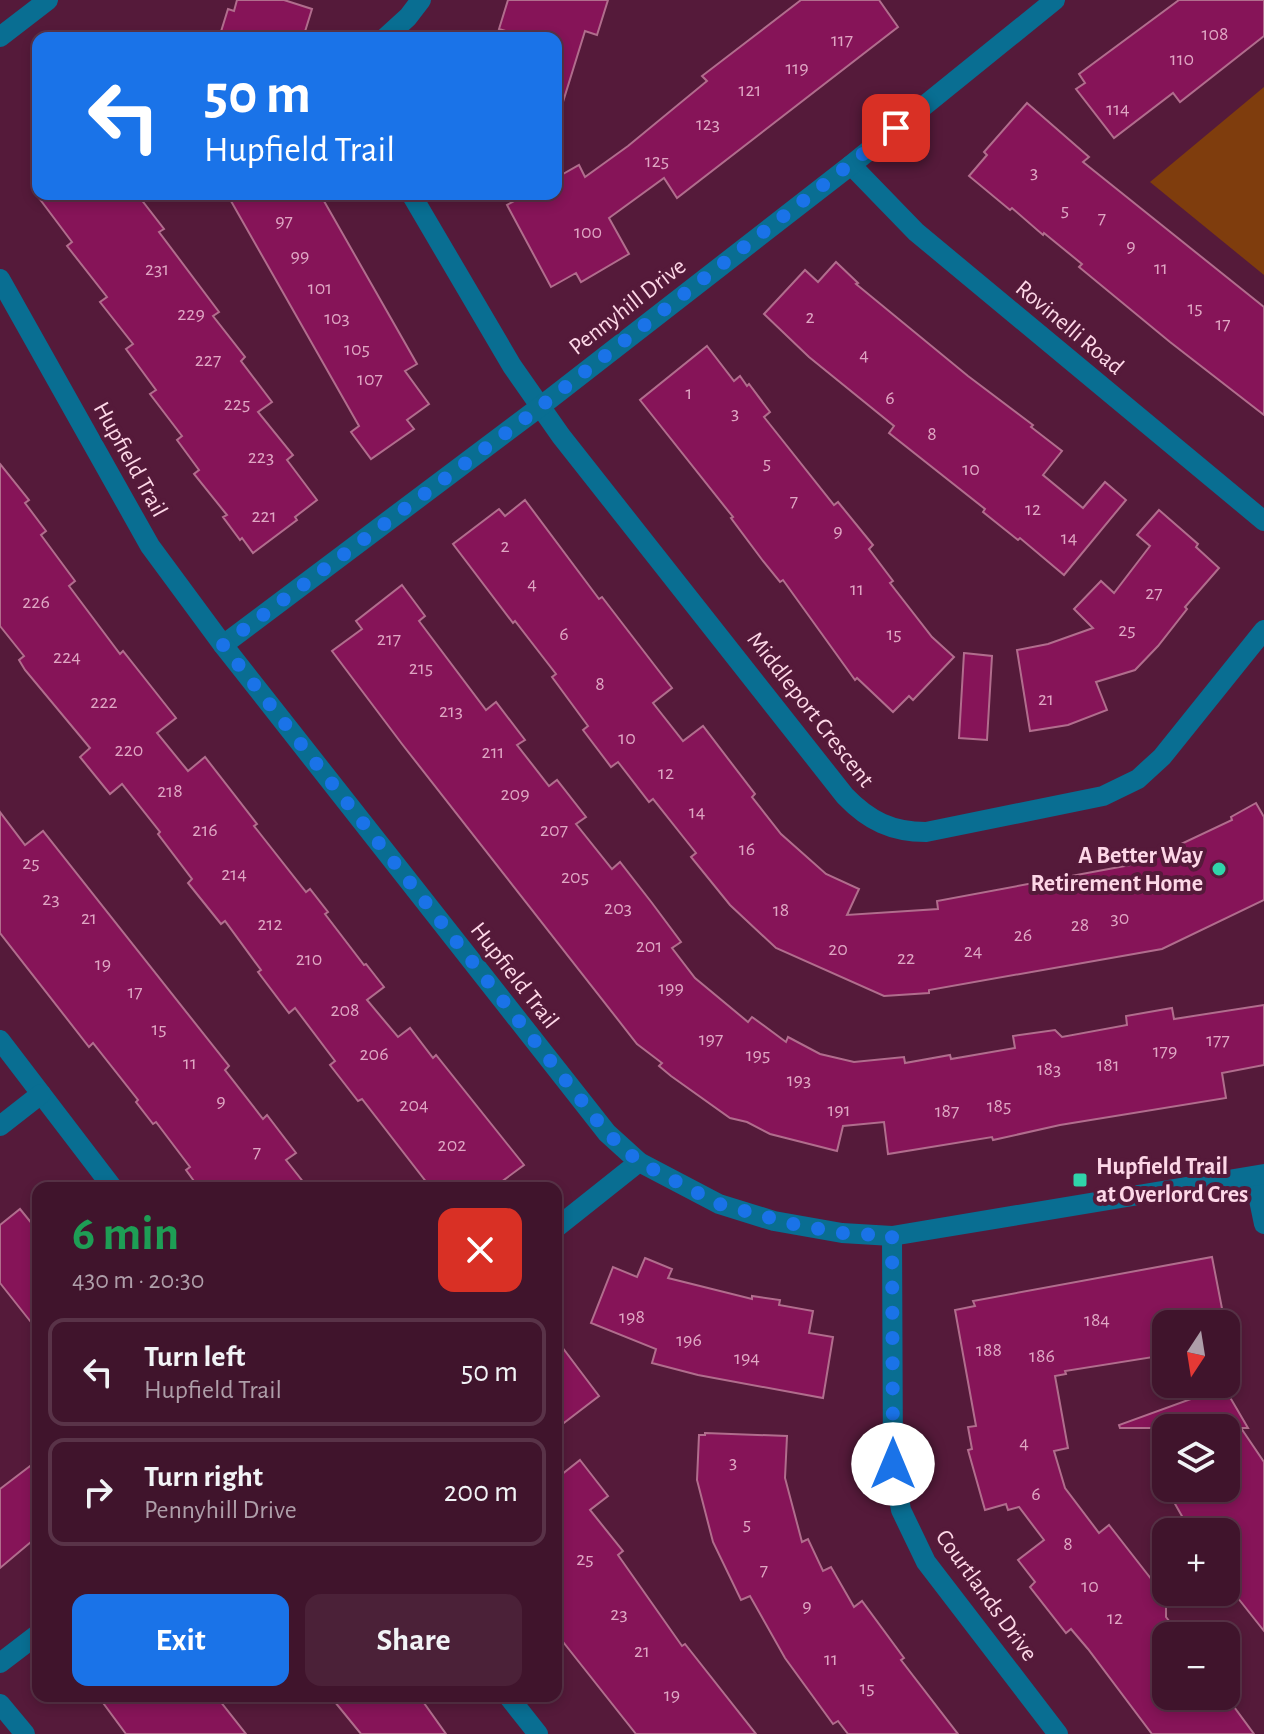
<!DOCTYPE html>
<meta charset="utf-8">
<style>
body{margin:0;font-family:"Alegreya Sans",sans-serif;background:#4b2138;color:#f1f3f6;height:100vh;display:flex;flex-direction:column;font-size:30px;white-space:nowrap}
*{box-sizing:border-box;margin:0}
p{font-size:26px;color:#ae9ea9}
.icon{flex:none;width:44px;height:44px;fill:none;stroke:currentColor;stroke-width:2;stroke-linecap:round;stroke-linejoin:round}
.map{position:relative;flex:1;overflow:hidden}
.sheet{position:absolute;left:32px;top:1182px;width:530px;height:520px;display:flex;flex-direction:column;background:#40142c;border-radius:16px;box-shadow:0 4px 12px #0003,0 0 0 2px #593348}
.sheet>*{flex:none}
.top-card{position:absolute;left:32px;top:32px;width:530px;height:168px;border-radius:16px;box-shadow:0 4px 12px #0003,0 0 0 2px #593348;background:#1a73e8;color:#fff;overflow:hidden}
.needle{width:52px;rotate:192deg}
.tools{position:absolute;left:1152px;top:1310px;display:grid;gap:16px}
.tools a{display:grid;place-items:center;width:88px;height:88px;border-radius:16px;background:#40142c;box-shadow:0 4px 12px #0003,0 0 0 2px #593348;font-size:40px}
.pin{position:absolute;display:grid;place-items:center;width:68px;height:68px;color:#fff;margin:-34px;border-radius:16px;box-shadow:0 4px 12px #0006}
.me{position:absolute;width:88px;margin:-44px;rotate:0deg;stroke-linejoin:round;filter:drop-shadow(0 0 6px #0008)}
.turn{display:flex;align-items:center;gap:28px;height:168px;padding:0 40px;font-size:36px}
.turn .icon{width:104px;height:104px;stroke-width:2.5}
.turn b{display:block;font-size:56px;line-height:68px}
.round{display:grid;place-items:center;flex:none;width:84px;height:84px;border-radius:16px;background:#4b2138}
.overview{display:flex;align-items:center;justify-content:space-between;height:136px;padding:0 40px}
h1{font-size:48px;font-weight:700;line-height:60px;color:#1e9e55}
.action{display:flex;gap:16px;margin-top:auto;padding:16px 40px}
.action a{flex:1;height:92px;border-radius:16px;background:#1a73e8;color:#fff;font-size:32px;font-weight:700;line-height:92px;text-align:center}
.action a+a{background:#4b2138;color:#f1f3f6}
ul{padding:0;list-style:none}
li{display:flex;align-items:center;gap:24px;height:108px;margin:0 16px 12px;padding:0 24px;border:4px solid #593348;border-radius:16px}
li div{flex:1}
li b{display:block;font-size:30px}
li em{font-style:normal}
.map>svg:first-child{display:block}
.green{fill:#7f3d0d}
.building{fill:#861458;stroke:#b16d8d;stroke-width:2}
.lines{fill:none;stroke-linecap:round;stroke-linejoin:round}
.minor{stroke:#096e92;stroke-width:20}
.tertiary{stroke:#096e92;stroke-width:20}
.route{stroke:#1a73e8;stroke-width:14;stroke-dasharray:0 25.2}
.poi-dot{fill:#30d4aa;stroke:#551a3a;stroke-width:3}
.labels{text-anchor:middle;stroke-width:8;stroke-linejoin:round;paint-order:stroke}
.number-label{font-size:20px;fill:#dfa6c3}
.street-label{font-size:24px;fill:#fdd7e7;stroke:#551a3a}
.poi-label{font-size:24px;font-weight:bold;fill:#fdd7e7;stroke:#551a3a;text-anchor:end}
</style>
<div class="map">
<svg width="1264" height="1734" viewBox="0 0 1264 1734">
<rect width="100%" height="100%" fill="#551a3a"/>
<!-- green -->
<path class="green" d="M1264 87V275L1150 182Z"/>
<!-- building -->
<g class="building">
<path d="M237 0H284L312 9 303 38H219L228 9 234 11Z"/>
<path d="M508 0H608L597 35 585 31 562 105 556 104V38H528L499 29Z"/>
<path d="M801 0H879L898 27 677 198 664 178 609 218 629 254 581 282 576 273 551 287 507 205 527 194H556V178L579 165 585 177 628 146 707 81 702 76Z"/>
<path d="M1179 0H1264V36L1180 102 1173 93 1114 138 1076 89 1085 83 1079 74Z"/>
<path d="M1027 103 1089 157 1083 162 1264 307V415L1170 342 1079 267 1082 264 1044 233 1043 235 1012 208 1010 210 969 176 987 155 984 152Z"/>
<path d="M36 194H137L164 229 159 232 219 312 213 316 245 357 241 361 272 402 258 412 293 455 287 460 317 500 295 517 297 520 253 553 242 538 240 540 223 517 227 515 194 474 199 470 177 440 182 436 150 394 156 390 126 349 133 344 100 302 107 297 67 246 72 242Z"/>
<path d="M227 194H320L417 364 405 371 429 404 407 420 414 429 371 459 351 432 359 426Z"/>
<path d="M836 262 858 283 856 284 968 376 1033 425 1031 427 1062 451 1043 475 1083 508 1105 482 1126 500 1064 575 1020 538 1018 540 983 512 985 509 889 433 894 426 809 357 764 314 805 270 818 282Z"/>
<path d="M707 346 734 381 740 376 747 386 749 384 770 412 764 417 834 505 838 502 873 545 869 549 893 581 890 583 932 637 954 657 913 700 909 696 893 712 857 678 855 680 783 580 780 582 763 561 731 518 733 517 640 400Z"/>
<path d="M0 464 29 500 25 503 46 531 41 535 75 581 69 586 120 654 123 651 176 718 157 733 188 771 205 757 257 824 254 826 306 892 310 889 328 912 325 914 364 965 366 964 384 987 367 1000 398 1037 410 1028 433 1058 436 1055 524 1165 493 1188H431L362 1099 358 1101 330 1065 335 1061 295 1008 289 1013 258 972 261 970 225 921 221 924 188 883 192 879 158 834 160 832 122 784 110 794 80 757 90 748 25 670 19 660 24 656 0 626Z"/>
<path d="M525 500 599 599 602 597 672 688 653 703 683 741 703 726 755 794 752 797 781 834 826 874 859 889 847 915 938 909 937 901 1141 863 1232 820 1231 817 1256 803 1264 817V900L1162 949 929 990V993L884 996 776 948 730 905 691 857 696 853 653 799 649 802 618 762 611 767 583 730 588 726 552 677 556 674 515 621 513 623 453 544 499 509 505 516Z"/>
<path d="M1159 510 1198 544 1196 547 1219 568 1185 607 1187 609 1158 646 1135 670 1096 682 1107 710 1068 725 1030 731 1017 650 1048 644 1093 628 1074 609 1101 581 1114 593 1150 546 1137 535Z"/>
<path d="M402 585 425 616 419 621 486 710 496 702 525 740 517 745 549 786 557 780 586 817 576 824 612 869 620 862 652 903 681 942 672 948 695 978 748 1022 752 1017 786 1042 788 1037 820 1054 854 1062 904 1057 905 1063 950 1055 951 1059 1015 1048 1013 1036 1055 1030 1062 1037 1127 1025 1126 1016 1172 1008 1174 1019 1264 1005V1065L1222 1073 1226 1098 1060 1125 993 1140 992 1137 888 1154 884 1122 843 1126 837 1151 770 1134 747 1122 730 1118 671 1076 659 1066 662 1063 637 1044 402 744 332 651 362 629 356 621Z"/>
<path d="M964 653 992 656 987 740 959 738Z"/>
<path d="M0 812 25 845 43 831 229 1066 225 1070 263 1119 267 1115 296 1153 286 1160 308 1188H199L186 1170 190 1167 156 1122 153 1124 136 1102 138 1100 93 1043 89 1047 0 933Z"/>
<path d="M20 1209 38 1231V1331L0 1283V1225Z"/>
<path d="M1212 1257 1225 1324H1166V1355L1065 1371 1066 1374 1055 1376 1068 1448 1054 1451 1065 1488 1099 1533 1109 1525 1166 1598V1617L1173 1626 1166 1630V1696H1226L1254 1734H1152L1088 1649 1071 1629 1066 1633 1030 1587 1035 1582 1018 1560 1044 1540 1019 1507 1008 1510 1006 1504 985 1510 968 1450 972 1449 968 1427 976 1426 955 1310 975 1306 973 1301Z"/>
<path d="M645 1258 672 1269 668 1278 752 1299V1296L780 1300 779 1305 813 1311 809 1333 833 1337 823 1398 698 1375 652 1363 656 1349 591 1323 613 1267 637 1277Z"/>
<path d="M556 1339 599 1396 556 1429Z"/>
<path d="M1224 1387 1248 1428H1241L1264 1462V1631L1226 1583V1532H1191L1166 1488H1226V1428H1120L1119 1425Z"/>
<path d="M705 1433 787 1436 785 1478 802 1542 808 1539 823 1571 831 1567 854 1607 862 1601 904 1658 901 1660 958 1734H848L838 1721 833 1724 785 1658 750 1596 741 1600 713 1542 697 1480 699 1435H705Z"/>
<path d="M38 1460V1536L0 1568V1489Z"/>
<path d="M580 1460 608 1496 590 1510 623 1551 618 1555 682 1646 685 1644 756 1734H636L556 1633V1479Z"/>
<path d="M98 1696H216L246 1734H126Z"/>
<path d="M330 1696H419L446 1734H361Z"/>
</g>
<g class="lines">
<!-- minor -->
<g class="minor">
<path d="M385 38 408 17 421 0"/>
<path d="M851 165 916 232 1264 521"/>
<path d="M411 194 512 366 561 436 845 796C869 821 892 832 926 832L1103 796 1138 779 1162 757 1264 630"/>
<path d="M223 645 541 406 851 165 1055 0"/>
<path d="M0 1040 113 1188"/>
<path d="M0 1126 41 1094"/>
<path d="M1254 1176 1264 1224"/>
<path d="M556 1228 639 1162"/>
<path d="M892 1236 893 1464 901 1510 926 1562 1058 1734"/>
<path d="M0 1663 38 1634"/>
<path d="M508 1696 538 1734"/>
<path d="M0 1704 25 1734"/>
</g>
<!-- tertiary -->
<g class="tertiary">
<path d="M0 37 48 0"/>
<path d="M0 279 150 546 223 645 607 1133 639 1162 719 1204 774 1221 842 1233 892 1236 1264 1174"/>
</g>
</g>
<g class="lines">
<!-- route -->
<path class="route" d="M893 1464 892 1236 842 1233 797 1225 719 1204 639 1162 607 1133 223 645 527 417 896 128"/>
</g>
<!-- markers -->
<g class="poi-dot">
<circle cx="1219" cy="869" r="8"/>
<rect x="1072" y="1172" width="16" height="16" rx="4"/>
</g>
<g class="labels">
<!-- number labels -->
<g class="number-label">
<text x="1215" y="40">108</text>
<text x="842" y="46">117</text>
<text x="1182" y="65">110</text>
<text x="797" y="74">119</text>
<text x="750" y="96">121</text>
<text x="1118" y="115">114</text>
<text x="708" y="130">123</text>
<text x="657" y="167">125</text>
<text x="1034" y="178">3</text>
<text x="1065" y="216">5</text>
<text x="1102" y="224">7</text>
<text x="284" y="227">97</text>
<text x="588" y="238">100</text>
<text x="1131" y="252">9</text>
<text x="300" y="262">99</text>
<text x="1161" y="274">11</text>
<text x="157" y="275">231</text>
<text x="320" y="294">101</text>
<text x="1195" y="314">15</text>
<text x="191" y="320">229</text>
<text x="810" y="323">2</text>
<text x="337" y="324">103</text>
<text x="1223" y="330">17</text>
<text x="357" y="355">105</text>
<text x="864" y="361">4</text>
<text x="208" y="366">227</text>
<text x="370" y="385">107</text>
<text x="689" y="399">1</text>
<text x="890" y="404">6</text>
<text x="237" y="410">225</text>
<text x="735" y="419">3</text>
<text x="932" y="440">8</text>
<text x="261" y="463">223</text>
<text x="767" y="469">5</text>
<text x="971" y="475">10</text>
<text x="794" y="507">7</text>
<text x="1033" y="515">12</text>
<text x="264" y="522">221</text>
<text x="838" y="537">9</text>
<text x="1069" y="544">14</text>
<text x="505" y="552">2</text>
<text x="532" y="590">4</text>
<text x="857" y="595">11</text>
<text x="1154" y="599">27</text>
<text x="36" y="608">226</text>
<text x="1127" y="636">25</text>
<text x="564" y="640">6</text>
<text x="894" y="640">15</text>
<text x="389" y="645">217</text>
<text x="67" y="663">224</text>
<text x="421" y="674">215</text>
<text x="600" y="690">8</text>
<text x="1046" y="705">21</text>
<text x="104" y="708">222</text>
<text x="451" y="717">213</text>
<text x="627" y="744">10</text>
<text x="129" y="756">220</text>
<text x="493" y="758">211</text>
<text x="666" y="779">12</text>
<text x="170" y="797">218</text>
<text x="515" y="800">209</text>
<text x="697" y="818">14</text>
<text x="205" y="836">216</text>
<text x="554" y="836">207</text>
<text x="747" y="855">16</text>
<text x="31" y="869">25</text>
<text x="234" y="880">214</text>
<text x="575" y="883">205</text>
<text x="51" y="905">23</text>
<text x="618" y="914">203</text>
<text x="781" y="916">18</text>
<text x="89" y="924">21</text>
<text x="1120" y="924">30</text>
<text x="270" y="930">212</text>
<text x="1080" y="931">28</text>
<text x="1023" y="941">26</text>
<text x="649" y="952">201</text>
<text x="838" y="955">20</text>
<text x="973" y="957">24</text>
<text x="906" y="964">22</text>
<text x="309" y="965">210</text>
<text x="103" y="970">19</text>
<text x="671" y="994">199</text>
<text x="135" y="998">17</text>
<text x="345" y="1016">208</text>
<text x="159" y="1035">15</text>
<text x="711" y="1045">197</text>
<text x="1218" y="1046">177</text>
<text x="1165" y="1057">179</text>
<text x="374" y="1060">206</text>
<text x="758" y="1061">195</text>
<text x="190" y="1069">11</text>
<text x="1108" y="1071">181</text>
<text x="1049" y="1075">183</text>
<text x="799" y="1086">193</text>
<text x="221" y="1107">9</text>
<text x="414" y="1111">204</text>
<text x="999" y="1112">185</text>
<text x="839" y="1116">191</text>
<text x="947" y="1117">187</text>
<text x="452" y="1151">202</text>
<text x="257" y="1158">7</text>
<text x="632" y="1323">198</text>
<text x="1097" y="1326">184</text>
<text x="689" y="1346">196</text>
<text x="989" y="1356">188</text>
<text x="1042" y="1362">186</text>
<text x="747" y="1364">194</text>
<text x="1024" y="1449">4</text>
<text x="733" y="1468">3</text>
<text x="1036" y="1500">6</text>
<text x="747" y="1530">5</text>
<text x="1068" y="1550">8</text>
<text x="585" y="1565">25</text>
<text x="764" y="1576">7</text>
<text x="1090" y="1592">10</text>
<text x="807" y="1612">9</text>
<text x="619" y="1620">23</text>
<text x="1115" y="1624">12</text>
<text x="642" y="1657">21</text>
<text x="831" y="1665">11</text>
<text x="867" y="1694">15</text>
<text x="672" y="1701">19</text>
</g>
<!-- street labels -->
<g class="street-label">
<text transform="translate(627 306) rotate(-38)" y="8">Pennyhill Drive</text>
<text transform="translate(1070 327) rotate(40)" y="8">Rovinelli Road</text>
<text transform="translate(131 459) rotate(61)" y="8">Hupfield Trail</text>
<text transform="translate(811 709) rotate(52)" y="8">Middleport Crescent</text>
<text transform="translate(515 975) rotate(52)" y="8">Hupfield Trail</text>
<text transform="translate(987 1595) rotate(54)" y="8">Courtlands Drive</text>
</g>
<!-- poi labels -->
<g class="poi-label">
<text x="1203" y="863">A Better Way<tspan x="1203" dy="28">Retirement Home</tspan></text>
<text x="1096" y="1174" text-anchor="start">Hupfield Trail<tspan x="1096" dy="28">at Overlord Cres</tspan></text>
</g>
</g>
</svg>
<div class="tools">
<a><svg class="needle" viewBox="-14 -14 28 28"><path d="M0-13l5 13h-10z" fill="#e53935"/><path d="M0 13l5-13h-10z" fill="#ae9ea9"/></svg></a>
<a><svg class="icon" aria-label="layers" viewBox="0 0 24 24"><path d="M12 4l9 5-9 5-9-5zM3 14l9 5 9-5"/></svg></a>
<a>+</a>
<a>−</a>
</div>
<div class="pin" style="left:896px;top:128px;background:#d93025"><svg class="icon" aria-label="arrive" viewBox="0 0 24 24"><path d="M6 21V4h12l-3 4 3 4H6"/></svg></div>
<svg class="me" style="left:893px;top:1464px" viewBox="-20 -20 40 40"><circle r="19" fill="#fff"/><path d="M0-13L10 11 0 6-10 11z" fill="#1a73e8"/></svg>
<div class="top-card">
<div class="turn"><svg class="icon" aria-label="left" viewBox="0 0 24 24"><path d="M17 20v-9H6M10 6l-5 5 5 5"/></svg><div><b>50 m</b>Hupfield Trail</div></div>
</div>
<section class="sheet">
<div class="overview"><div><h1>6 min</h1><p>430 m · 20:30</p></div><a class="round" style="background:#d93025;color:#fff"><svg class="icon" aria-label="close" viewBox="0 0 24 24"><path d="M6 6l12 12M18 6L6 18"/></svg></a></div>
<ul>
<li><svg class="icon" aria-label="left" viewBox="0 0 24 24"><path d="M17 20v-9H6M10 6l-5 5 5 5"/></svg><div><b>Turn left</b><p>Hupfield Trail</p></div><em>50 m</em></li>
<li><svg class="icon" aria-label="right" viewBox="0 0 24 24"><path d="M7 20v-9h11M14 6l5 5-5 5"/></svg><div><b>Turn right</b><p>Pennyhill Drive</p></div><em>200 m</em></li>
</ul>
<div class="action"><a>Exit</a><a>Share</a></div>
</section>
</div>
